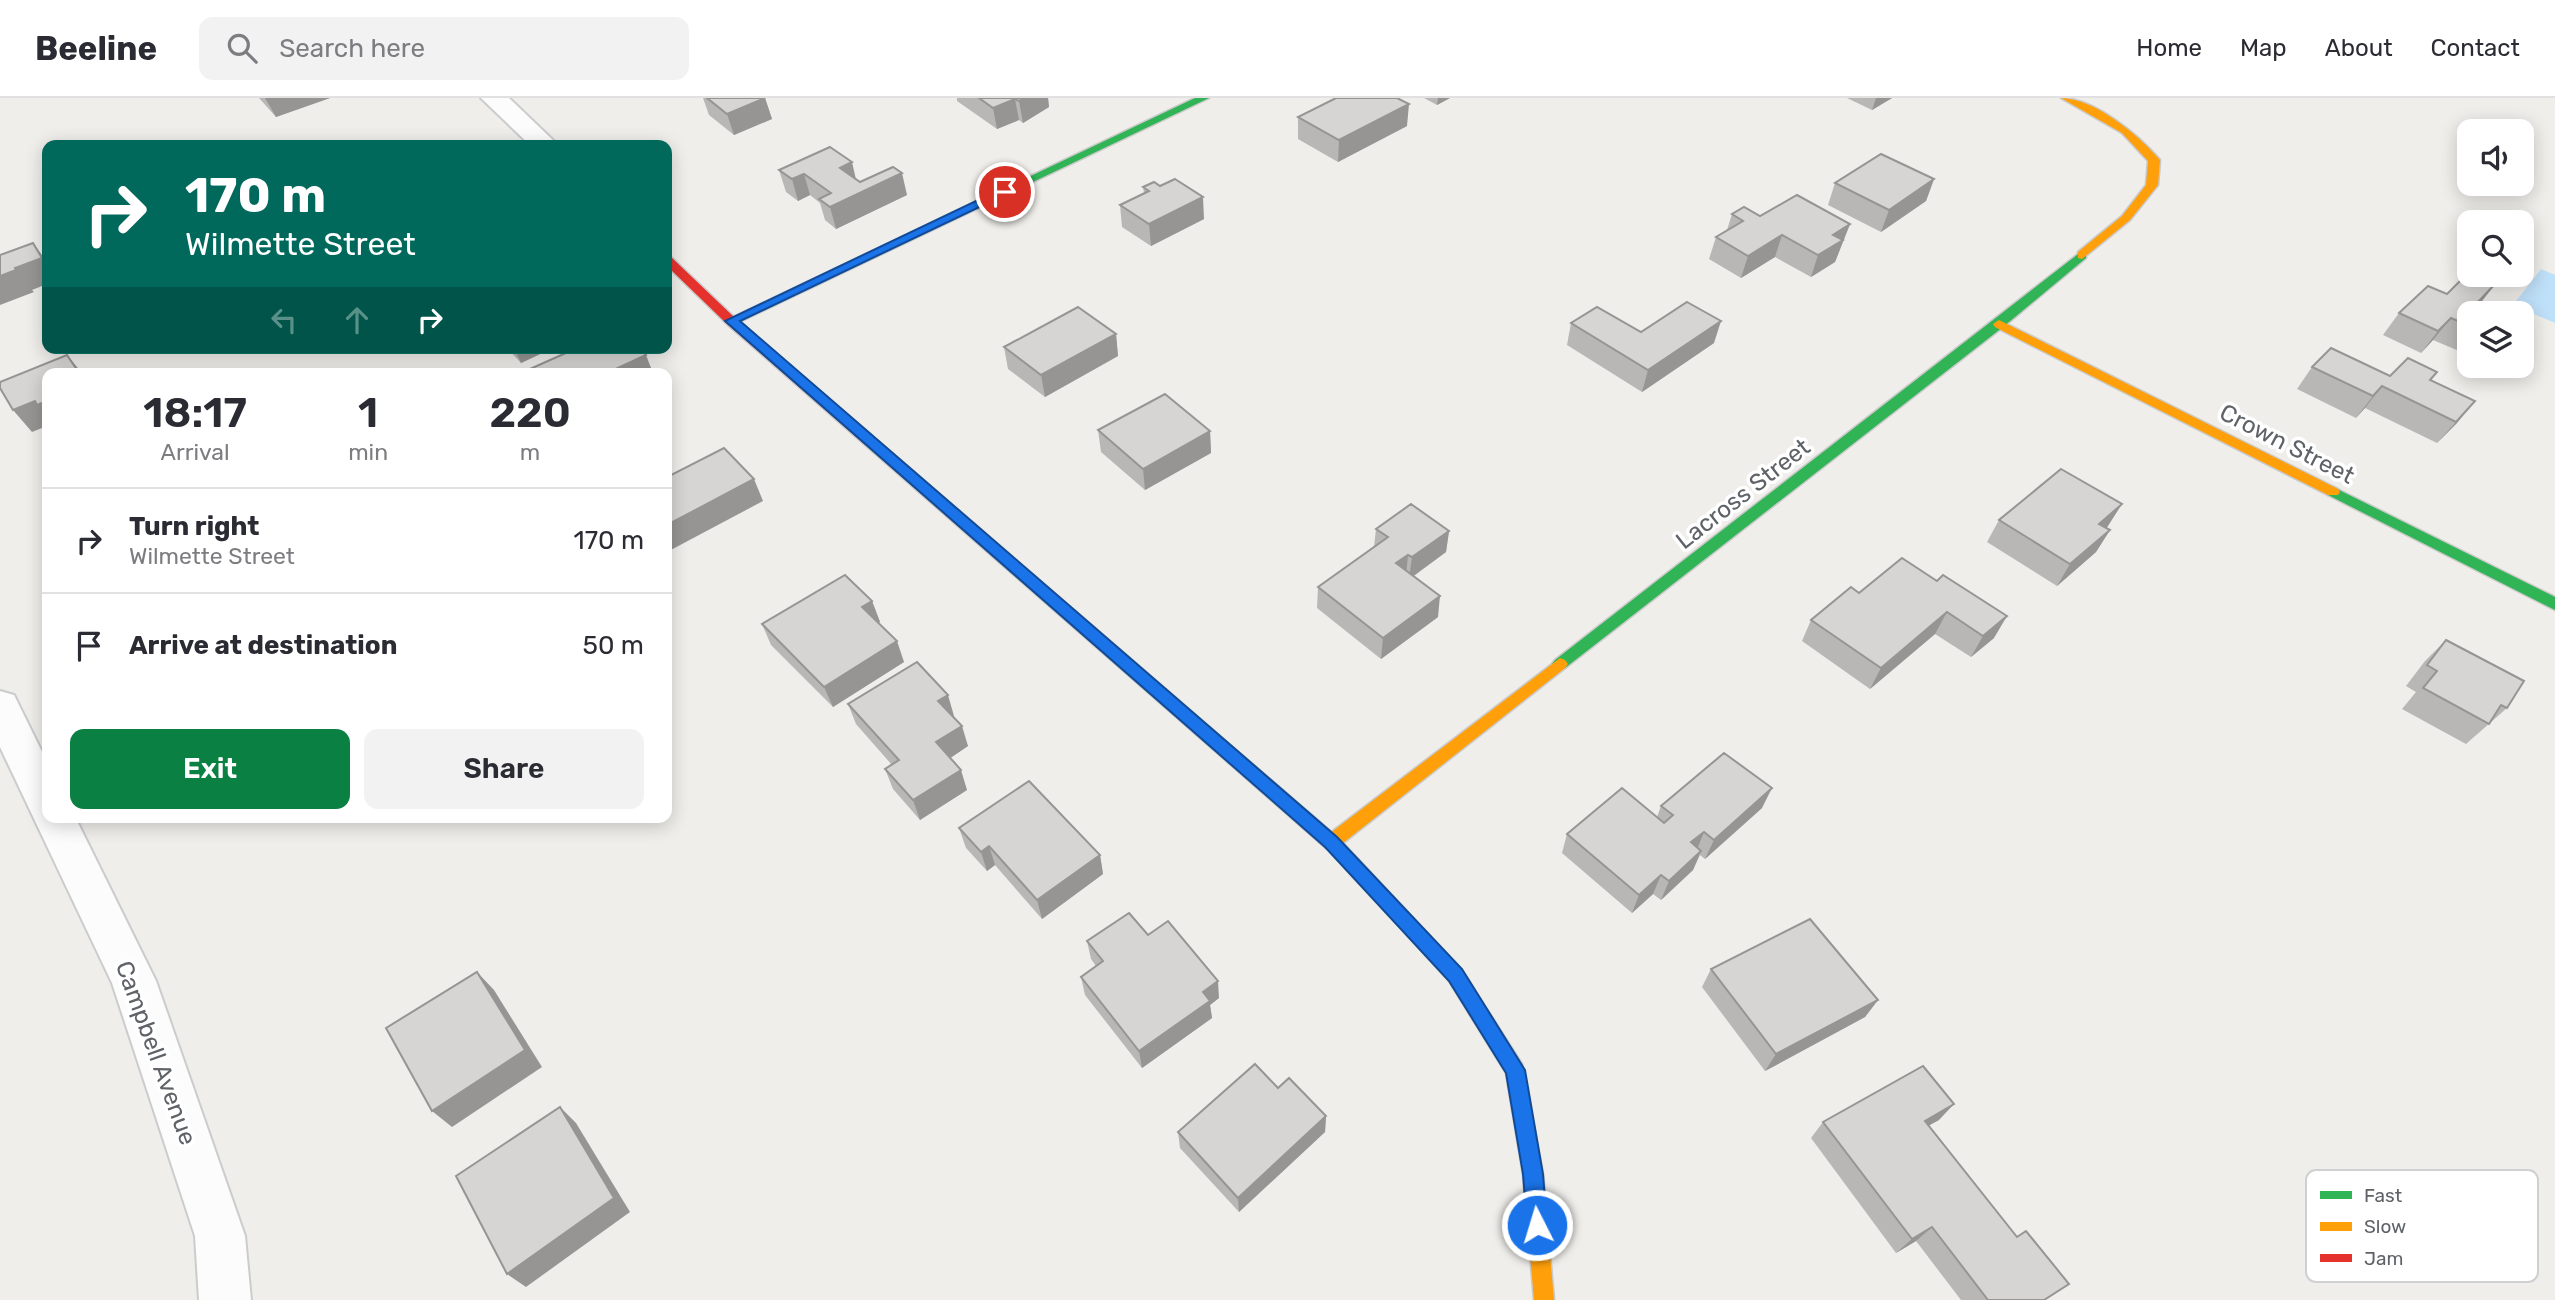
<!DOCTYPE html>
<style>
body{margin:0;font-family:Rubik,sans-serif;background:#f2f2f3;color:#2b2b33;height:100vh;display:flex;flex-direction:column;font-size:26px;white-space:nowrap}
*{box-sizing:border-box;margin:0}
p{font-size:23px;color:#7c7c81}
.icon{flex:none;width:38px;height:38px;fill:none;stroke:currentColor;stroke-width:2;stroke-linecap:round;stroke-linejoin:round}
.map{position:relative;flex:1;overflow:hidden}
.details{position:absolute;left:42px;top:270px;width:630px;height:455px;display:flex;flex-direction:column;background:#fff;border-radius:14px;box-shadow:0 4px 18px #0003}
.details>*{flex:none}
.guide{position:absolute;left:42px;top:42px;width:630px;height:214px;border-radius:14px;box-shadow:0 4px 18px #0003;background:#00695c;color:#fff;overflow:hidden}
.controls{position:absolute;left:2457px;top:21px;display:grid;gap:14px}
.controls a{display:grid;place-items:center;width:77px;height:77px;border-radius:14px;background:#fff;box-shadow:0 4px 18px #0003;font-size:35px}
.pin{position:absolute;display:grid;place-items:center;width:60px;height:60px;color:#fff;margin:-30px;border:4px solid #fff;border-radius:50%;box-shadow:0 2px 7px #0007}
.me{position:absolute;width:77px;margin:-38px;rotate:355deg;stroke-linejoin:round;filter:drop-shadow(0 0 5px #0008)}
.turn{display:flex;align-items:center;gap:24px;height:147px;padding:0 28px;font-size:32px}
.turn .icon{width:91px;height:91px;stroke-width:2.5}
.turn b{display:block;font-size:49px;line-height:60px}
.lanes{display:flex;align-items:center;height:66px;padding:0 28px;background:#0003;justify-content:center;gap:35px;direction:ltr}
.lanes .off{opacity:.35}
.eta{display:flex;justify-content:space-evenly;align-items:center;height:119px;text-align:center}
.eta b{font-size:42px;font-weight:600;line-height:49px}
.primary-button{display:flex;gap:14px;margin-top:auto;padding:14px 28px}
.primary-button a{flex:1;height:80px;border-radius:14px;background:#0b8043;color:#fff;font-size:28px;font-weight:600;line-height:80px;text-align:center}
.primary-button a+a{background:#f2f2f3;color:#2b2b33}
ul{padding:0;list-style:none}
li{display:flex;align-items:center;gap:21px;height:105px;padding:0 28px;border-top:2px solid #e1e1e2}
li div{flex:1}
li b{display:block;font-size:26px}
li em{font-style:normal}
header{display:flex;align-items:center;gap:42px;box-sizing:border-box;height:98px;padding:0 35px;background:#fff;border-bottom:2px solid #e1e1e2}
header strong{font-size:33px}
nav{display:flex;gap:38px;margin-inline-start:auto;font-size:24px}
.search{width:490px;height:63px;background:#f2f2f3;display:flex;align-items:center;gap:18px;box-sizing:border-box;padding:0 24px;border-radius:14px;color:#7c7c81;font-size:26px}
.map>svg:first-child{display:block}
.water{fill:#bfe0f9}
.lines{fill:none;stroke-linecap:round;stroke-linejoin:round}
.street-casing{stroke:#cbcccc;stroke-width:4}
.fast-casing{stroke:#cacacb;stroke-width:3}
.slow-casing{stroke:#cacacb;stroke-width:3}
.jam-casing{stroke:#cacacb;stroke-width:3}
.street{fill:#fdfcfc;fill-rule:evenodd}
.fast{fill:#30b455;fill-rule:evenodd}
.slow{fill:#ff9f0a;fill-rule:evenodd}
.jam{fill:#e5322d;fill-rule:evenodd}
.wall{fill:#b8b7b5}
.shaded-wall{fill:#969594}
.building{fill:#d6d5d3;stroke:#969594;stroke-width:2}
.route{fill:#1a73e8;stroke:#114b97;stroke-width:2}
.labels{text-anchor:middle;stroke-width:7;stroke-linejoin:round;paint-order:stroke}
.street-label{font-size:24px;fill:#5f6368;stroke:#fff}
.key{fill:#fff;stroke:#cfd0d2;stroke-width:2}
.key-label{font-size:19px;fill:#5f6368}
</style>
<header>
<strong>Beeline</strong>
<div class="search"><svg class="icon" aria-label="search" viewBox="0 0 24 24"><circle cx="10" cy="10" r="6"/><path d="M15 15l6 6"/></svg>Search here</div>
<nav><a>Home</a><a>Map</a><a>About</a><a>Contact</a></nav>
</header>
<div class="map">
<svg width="2555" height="1202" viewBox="0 0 2555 1202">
<rect width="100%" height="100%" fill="#efeeea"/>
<!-- water -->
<path class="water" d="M2541 171 2555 177V225L2513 207Z"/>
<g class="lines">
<defs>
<g id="street">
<path d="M481 0H509L558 47H530Z"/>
<path d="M0 593 14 597 47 664V719H75L156 883 245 1138 251 1202H199L195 1138 112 885 0 649Z"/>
</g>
<g id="fast">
<path d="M1195 0H1209L735 226 731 227 725 223Z"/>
<path d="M2082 153 2086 154V160L2003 229 1565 570H1555L1552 566 1555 562Z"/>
<path d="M2333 389 2555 499V512L2328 397 2326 394Z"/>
<path d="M1003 454 1008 455 1338 740 1340 745 1338 750 1332 752 1326 750 998 463 996 459Z"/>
</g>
<g id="slow">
<path d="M2061 0C2094 0 2139 37 2160 62L2158 87 2130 122 2082 161 2078 160V154L2122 118 2146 87 2148 63 2122 35Z"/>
<path d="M1999 222 2338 391 2340 394 2338 397H2328L1995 229 1993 226Z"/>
<path d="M1560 560 1565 562 1568 566 1565 570 1343 745 1461 871 1522 966 1543 1076 1554 1202H1534L1523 1076 1506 975 1449 883 1323 744 1325 739Z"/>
</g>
<path id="jam" d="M667 158 671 159 735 220 1008 455 1010 459 1008 463H998L727 226 667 168Z"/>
</defs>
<!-- street casing -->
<use href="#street" class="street-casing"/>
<!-- fast casing -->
<use href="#fast" class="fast-casing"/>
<!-- slow casing -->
<use href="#slow" class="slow-casing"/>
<!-- jam casing -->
<use href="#jam" class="jam-casing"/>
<!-- street -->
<use href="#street" class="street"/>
<!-- fast -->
<use href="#fast" class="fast"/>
<!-- slow -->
<use href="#slow" class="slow"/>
<!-- jam -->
<use href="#jam" class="jam"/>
</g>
<!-- wall -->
<g class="wall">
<path d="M259 0H330L276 19Z"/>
<path d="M703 0H765L772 21 734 37 709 17Z"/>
<path d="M957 0H1048L1049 9 1023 25 1019 22 997 31 957 3Z"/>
<path d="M1424 0H1450L1437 7Z"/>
<path d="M1847 0H1892L1872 12Z"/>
<path d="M1298 19 1407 28 1338 64 1298 41Z"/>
<path d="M779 72 856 82 860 84 907 97 836 131 825 122 820 105 810 97 798 103 786 94Z"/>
<path d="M1934 81 1926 103 1881 134 1828 107 1835 85Z"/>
<path d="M1160 88 1204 121 1151 148 1122 129 1120 107 1144 95 1143 89Z"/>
<path d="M1732 116 1760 118 1850 126 1835 164 1811 179 1775 159 1741 180 1709 161 1716 139 1727 132Z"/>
<path d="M2399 215H2469V242L2459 253 2433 242 2421 255 2383 237Z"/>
<path d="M1571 225 1714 245 1642 294 1567 247Z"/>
<path d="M1116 236 1118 258 1045 299 1008 271 1004 249Z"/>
<path d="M507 250H553L521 265Z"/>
<path d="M2312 269 2430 282 2457 325 2437 345 2365 310 2356 320 2297 291Z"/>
<path d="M1098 332 1210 333 1211 355 1145 392 1101 354Z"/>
<path d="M1999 422 2108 428 2106 430 2110 432 2096 454 2057 488 1987 444Z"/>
<path d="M1376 431 1449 433 1446 454 1414 478 1438 519 1381 561 1317 510 1318 489 1374 449Z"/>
<path d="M1902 460 1994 540 1971 559 1935 536 1870 591 1802 543 1811 522 1859 495Z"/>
<path d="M872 503 880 524 878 525 904 564 833 609 771 547 762 526Z"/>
<path d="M2446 542 2507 610 2466 646 2402 611 2416 594 2406 588 2425 563Z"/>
<path d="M848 606 954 618H953L968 648 950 660 967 692 920 722 893 691 885 671 892 667 856 626Z"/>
<path d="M1661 708 1762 710 1705 761 1700 757 1693 772 1661 802 1653 796 1632 815 1562 755 1567 736 1657 719Z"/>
<path d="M959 730 1100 757 1103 776 1042 821 995 767 987 773 966 750Z"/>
<path d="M1148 837 1219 900 1210 907 1212 920 1142 970 1085 897 1081 879 1096 868 1091 861 1087 843Z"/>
<path d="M1711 871 1878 902 1865 919 1765 973 1702 889Z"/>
<path d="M1278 990 1326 1018 1325 1034 1239 1114 1180 1050 1178 1034Z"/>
<path d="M1939 1022 1929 1027 2017 1139 2069 1186 2045 1202H1961L1916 1143 1896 1155 1811 1040 1823 1024Z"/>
</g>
<!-- shaded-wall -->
<g class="shaded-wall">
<path d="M265 0H330L276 19Z"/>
<path d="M765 0 772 21 734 37 727 16Z"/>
<path d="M1025 0H1048L1049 9 1023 25 1019 3Z"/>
<path d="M1438 0H1450L1437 7Z"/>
<path d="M1876 0H1892L1872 12Z"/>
<path d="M1015 1 1019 22 997 31 993 10Z"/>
<path d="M1409 6 1407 28 1338 64 1339 42Z"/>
<path d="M852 64 857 86 840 70Z"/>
<path d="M902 75 907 97 836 131 830 109Z"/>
<path d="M804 76 810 97 798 103 792 81Z"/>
<path d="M1934 81 1926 103 1881 134 1889 112Z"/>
<path d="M1203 99 1204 121 1151 148 1149 126Z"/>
<path d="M1850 126 1835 164 1811 179 1818 157 1833 137Z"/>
<path d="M1782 137 1775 159 1741 180 1748 158Z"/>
<path d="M33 145 47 164V186L32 192 34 194 0 207V178L15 170Z"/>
<path d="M2496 185 2479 207 2459 227 2477 205Z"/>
<path d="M2451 220 2433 242 2421 255 2438 233Z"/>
<path d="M1721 223 1714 245 1642 294 1648 272Z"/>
<path d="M1116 236 1118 258 1045 299 1041 277Z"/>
<path d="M514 250H553L521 265Z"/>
<path d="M67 257 82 275H79Z"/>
<path d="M646 257 653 275H607Z"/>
<path d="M2382 288 2365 310 2356 320 2373 298Z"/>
<path d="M35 303H47V328L32 334 13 312Z"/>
<path d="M2475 303 2457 325 2437 345Z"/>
<path d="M1210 333 1211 355 1145 392 1143 371Z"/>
<path d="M667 334 672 347 667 350Z"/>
<path d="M754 381 763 403 667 454V427Z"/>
<path d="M2122 406 2108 428 2086 448 2099 426Z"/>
<path d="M2110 432 2096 454 2057 488 2070 466Z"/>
<path d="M1449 433 1446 454 1409 481 1412 459Z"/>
<path d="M1408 457 1406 478 1396 465Z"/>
<path d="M1440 498 1438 519 1381 561 1383 540Z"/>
<path d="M872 503 880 524 869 530 862 509Z"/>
<path d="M1947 514 1935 536 1870 591 1881 570Z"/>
<path d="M2007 518 1994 540 1971 559 1983 538Z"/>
<path d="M897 543 904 564 833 609 824 589Z"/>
<path d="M948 597 954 618 945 624 938 603Z"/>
<path d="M962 628 968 648 943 665 936 644Z"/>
<path d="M961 672 967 692 920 722 913 702Z"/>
<path d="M1772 690 1762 710 1705 761 1714 742Z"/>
<path d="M1704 734 1696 754 1691 744Z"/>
<path d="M989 748 995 767 987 773 981 754Z"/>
<path d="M1701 753 1693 772 1661 802 1669 783Z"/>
<path d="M1100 757 1103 776 1042 821 1037 802Z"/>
<path d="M1661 777 1653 796 1632 815 1639 797Z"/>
<path d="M477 874 494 892 542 969 452 1029 432 1013Z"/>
<path d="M1218 883 1219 900 1210 907 1212 920 1142 970 1139 953 1203 894Z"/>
<path d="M1878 902 1865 919 1765 973 1776 956Z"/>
<path d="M1954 1006 1939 1022 1910 1038 1925 1023Z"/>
<path d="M560 1009 576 1025 630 1114 526 1189 507 1176Z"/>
<path d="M1326 1018 1325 1034 1239 1114 1238 1100Z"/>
<path d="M1932 1129 1916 1143 1896 1155 1912 1141Z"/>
</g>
<!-- building -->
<g class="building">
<path d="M707 0H765L727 16Z"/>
<path d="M979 0H1025L1019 3 1015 1 993 10Z"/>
<path d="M1336 0H1397L1409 6 1339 42 1298 19Z"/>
<path d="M830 49 852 64 840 70 860 84 893 69 902 75 830 109 819 101 831 95 804 76 792 81 779 72Z"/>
<path d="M1881 56 1934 81 1889 112 1835 85Z"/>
<path d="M1175 81 1203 99 1149 126 1120 107 1149 93 1143 89 1154 84 1160 88Z"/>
<path d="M1797 97 1850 126 1833 137 1843 142 1818 157 1782 137 1748 158 1716 139 1743 123 1732 116 1744 109 1760 118Z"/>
<path d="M33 145 42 160 15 170 16 172 0 178V157Z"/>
<path d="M2469 174V177H2478L2496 185 2477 205 2494 212 2491 215H2469V228L2451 220 2438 233 2399 215 2428 188 2447 196Z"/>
<path d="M1687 204 1721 223 1648 272 1571 225 1597 209 1641 234Z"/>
<path d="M1078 209 1116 236 1041 277 1004 249Z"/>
<path d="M577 250H618L620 252 623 250H639L646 257 607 275H521Z"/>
<path d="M2331 250 2390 278 2408 260 2437 274 2430 282 2475 303 2456 324 2382 288 2373 298 2312 269Z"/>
<path d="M67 257 79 275H47V303L37 307 35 303 13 312 0 290V284Z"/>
<path d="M1165 296 1210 333 1143 371 1098 332Z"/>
<path d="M724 350 754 381 667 427V379Z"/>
<path d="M2061 371 2122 406 2099 426 2110 432 2070 466 1999 422Z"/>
<path d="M1411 406 1449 433 1412 459 1408 457 1396 465 1440 498 1383 540 1318 489 1388 439 1376 431Z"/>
<path d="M1902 460 1937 483 1943 477 2007 518 1983 538 1947 514 1881 570 1811 522 1851 489 1859 495Z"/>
<path d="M845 477 872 503 862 509 897 543 824 589 762 526Z"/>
<path d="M2446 542 2524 583 2507 610 2501 607 2489 626 2423 590 2437 573 2427 567Z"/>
<path d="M917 564 948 597 938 603 962 628 936 644 961 672 913 702 885 671 899 662 848 606Z"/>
<path d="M1724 655 1772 690 1714 742 1704 734 1691 744 1701 753 1669 783 1661 777 1639 797 1567 736 1622 690 1664 725 1673 717 1661 708Z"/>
<path d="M1029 683 1100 757 1037 802 989 748 981 754 959 730Z"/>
<path d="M1129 815 1148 837 1168 823 1218 883 1203 894 1210 903 1139 953 1081 879 1103 863 1087 843Z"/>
<path d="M1810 821 1878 902 1776 956 1711 871Z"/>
<path d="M477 874 525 952 432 1013 386 930Z"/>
<path d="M1255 966 1278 990 1289 980 1326 1018 1238 1100 1178 1034Z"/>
<path d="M1923 968 1954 1006 1925 1023 2017 1139 2026 1133 2069 1186 2044 1202H1988L1932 1129 1912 1141 1823 1024Z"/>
<path d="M560 1009 614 1100 507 1176 456 1078Z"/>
</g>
<!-- route -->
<path class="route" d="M1001 91 1011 94 740 223 1337 739 1462 871 1525 972 1543 1076 1547 1127 1544 1134 1537 1137 1530 1134 1527 1127 1523 1076 1506 975 1449 883 1325 749 725 223Z"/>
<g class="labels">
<!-- street labels -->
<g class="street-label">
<text transform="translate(2287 346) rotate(27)" y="8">Crown Street</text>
<text transform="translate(1743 396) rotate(-38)" y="8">Lacross Street</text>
<text transform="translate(156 955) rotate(70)" y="8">Campbell Avenue</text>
</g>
</g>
<!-- legend -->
<rect x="2306" y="1072" width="232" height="112" rx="10" class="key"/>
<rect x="2320" y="1093" width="32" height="8" fill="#30b455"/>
<rect x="2320" y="1124" width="32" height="9" fill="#ff9f0a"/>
<rect x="2320" y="1156" width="32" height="8" fill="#e5322d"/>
<g class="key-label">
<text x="2364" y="1104">Fast</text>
<text x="2364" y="1135">Slow</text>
<text x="2364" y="1167">Jam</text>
</g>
</svg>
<div class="controls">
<a><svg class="icon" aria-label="sound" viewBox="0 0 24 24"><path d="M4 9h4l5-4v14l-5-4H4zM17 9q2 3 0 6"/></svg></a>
<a><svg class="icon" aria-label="search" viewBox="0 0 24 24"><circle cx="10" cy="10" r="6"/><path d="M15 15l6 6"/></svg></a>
<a><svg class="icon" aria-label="layers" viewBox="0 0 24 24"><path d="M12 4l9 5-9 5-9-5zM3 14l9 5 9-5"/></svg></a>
</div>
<div class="pin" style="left:1005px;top:94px;background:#d93025"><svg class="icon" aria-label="arrive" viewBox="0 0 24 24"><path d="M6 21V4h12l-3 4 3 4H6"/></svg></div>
<svg class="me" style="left:1537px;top:1127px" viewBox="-20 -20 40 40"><circle r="17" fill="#1a73e8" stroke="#fff" stroke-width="3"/><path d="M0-11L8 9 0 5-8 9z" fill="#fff"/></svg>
<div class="guide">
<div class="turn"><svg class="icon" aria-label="right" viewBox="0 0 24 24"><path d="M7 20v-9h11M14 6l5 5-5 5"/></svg><div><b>170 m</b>Wilmette Street</div></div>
<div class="lanes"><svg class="icon off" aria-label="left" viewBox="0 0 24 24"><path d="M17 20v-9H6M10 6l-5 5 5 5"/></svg><svg class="icon off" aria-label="ahead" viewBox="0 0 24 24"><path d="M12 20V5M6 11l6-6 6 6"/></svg><svg class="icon" aria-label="right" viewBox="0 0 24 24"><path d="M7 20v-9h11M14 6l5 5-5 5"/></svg></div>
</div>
<section class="details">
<div class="eta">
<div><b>18:17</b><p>Arrival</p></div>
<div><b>1</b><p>min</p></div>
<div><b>220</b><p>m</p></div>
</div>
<ul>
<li><svg class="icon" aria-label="right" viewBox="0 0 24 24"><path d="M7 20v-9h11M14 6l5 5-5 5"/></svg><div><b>Turn right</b><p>Wilmette Street</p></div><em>170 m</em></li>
<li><svg class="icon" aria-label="arrive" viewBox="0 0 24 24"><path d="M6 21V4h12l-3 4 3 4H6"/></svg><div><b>Arrive at destination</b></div><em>50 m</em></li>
</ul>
<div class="primary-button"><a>Exit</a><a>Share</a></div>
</section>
</div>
